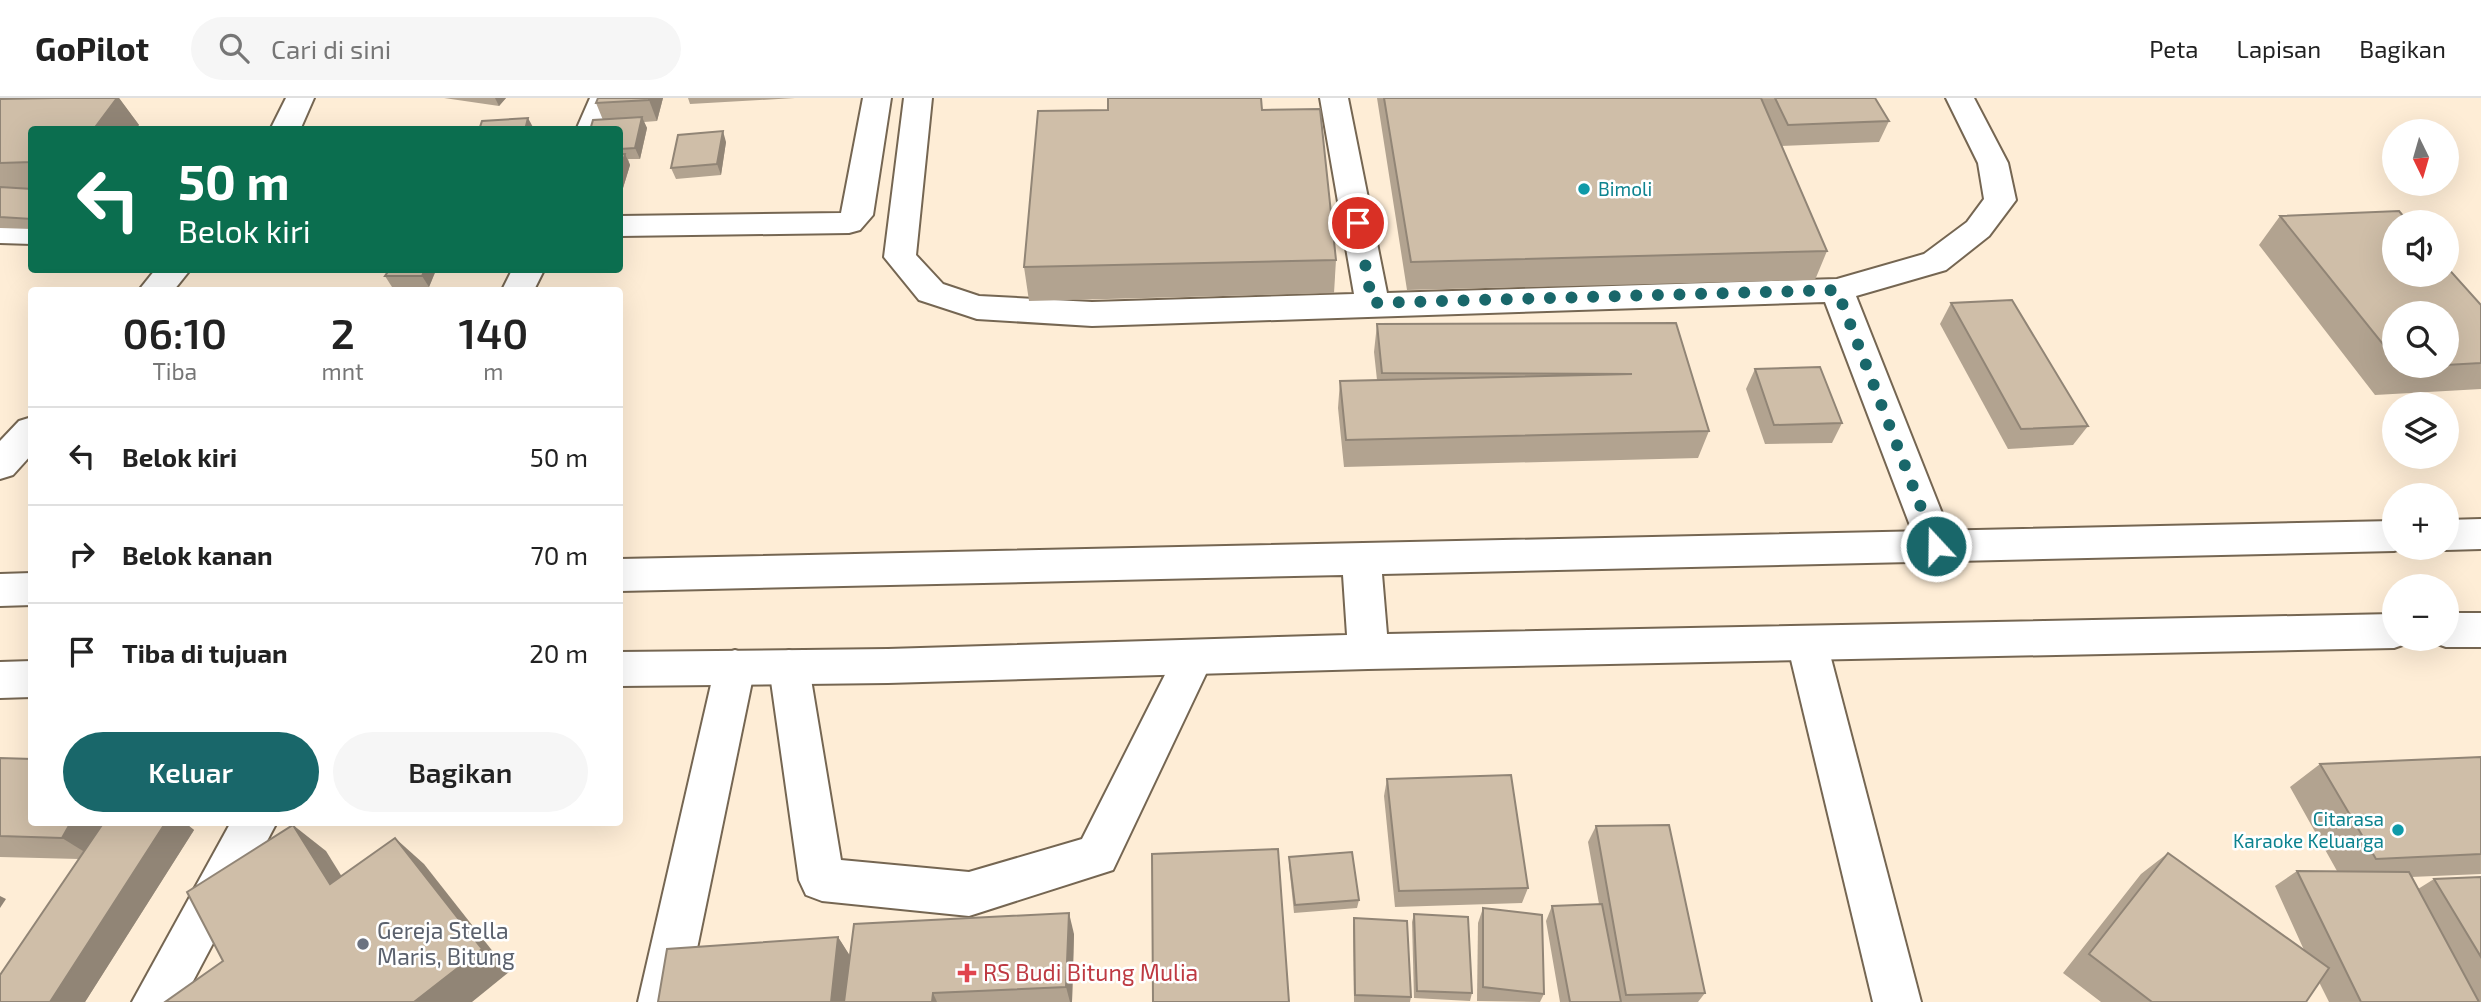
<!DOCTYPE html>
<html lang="id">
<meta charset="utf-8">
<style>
body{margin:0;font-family:"Exo 2",sans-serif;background:#f6f6f6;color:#222;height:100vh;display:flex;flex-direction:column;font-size:26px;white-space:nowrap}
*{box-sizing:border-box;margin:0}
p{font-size:23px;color:#767676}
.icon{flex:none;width:38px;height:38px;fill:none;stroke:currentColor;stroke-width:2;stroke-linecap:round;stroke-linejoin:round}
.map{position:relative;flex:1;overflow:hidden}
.panel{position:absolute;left:28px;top:189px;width:595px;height:539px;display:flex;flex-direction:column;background:#fff;border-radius:7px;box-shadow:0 7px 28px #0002}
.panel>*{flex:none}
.hud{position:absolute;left:28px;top:28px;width:595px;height:147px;border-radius:7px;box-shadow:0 7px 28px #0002;background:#0b6e4f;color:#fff;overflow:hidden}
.needle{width:46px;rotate:175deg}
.fabs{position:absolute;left:2382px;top:21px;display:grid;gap:14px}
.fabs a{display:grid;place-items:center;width:77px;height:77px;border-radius:50%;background:#fff;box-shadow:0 7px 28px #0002;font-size:35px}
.pin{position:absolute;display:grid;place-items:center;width:60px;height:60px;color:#fff;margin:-30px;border:4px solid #fff;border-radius:50%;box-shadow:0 2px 7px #0007}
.me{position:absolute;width:77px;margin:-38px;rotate:339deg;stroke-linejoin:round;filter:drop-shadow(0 0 5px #0008)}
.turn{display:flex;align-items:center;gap:24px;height:147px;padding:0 35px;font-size:32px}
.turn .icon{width:91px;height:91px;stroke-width:2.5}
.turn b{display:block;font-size:49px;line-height:60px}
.eta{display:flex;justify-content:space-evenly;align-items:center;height:119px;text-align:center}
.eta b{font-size:42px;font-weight:600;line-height:49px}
.button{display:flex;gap:14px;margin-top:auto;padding:14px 35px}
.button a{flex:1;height:80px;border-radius:42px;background:#19676a;color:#fff;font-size:28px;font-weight:600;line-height:80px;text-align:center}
.button a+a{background:#f6f6f6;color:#222}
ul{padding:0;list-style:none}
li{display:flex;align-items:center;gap:21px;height:98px;padding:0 35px;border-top:2px solid #e0e0e0}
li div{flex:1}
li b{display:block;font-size:26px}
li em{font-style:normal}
header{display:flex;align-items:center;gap:42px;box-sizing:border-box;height:98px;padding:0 35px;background:#fff;border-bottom:2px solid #e0e0e0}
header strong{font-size:33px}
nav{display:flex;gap:38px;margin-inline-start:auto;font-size:24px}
.search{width:490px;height:63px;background:#f6f6f6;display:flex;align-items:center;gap:18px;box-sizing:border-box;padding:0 24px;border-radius:38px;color:#767676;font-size:26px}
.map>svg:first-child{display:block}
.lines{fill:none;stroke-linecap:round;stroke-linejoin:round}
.minor-casing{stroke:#756652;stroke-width:4}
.highway-casing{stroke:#756652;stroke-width:4}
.minor{fill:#fff;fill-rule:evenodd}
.highway{fill:#fff;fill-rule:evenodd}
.wall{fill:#b2a390;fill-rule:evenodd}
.shaded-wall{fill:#918576}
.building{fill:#cfbea8;stroke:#918576;stroke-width:2}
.route{stroke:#19676a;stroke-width:12;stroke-dasharray:0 21.6}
.culture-dot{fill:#0f9aa8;stroke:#fff;stroke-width:2.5}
.worship-dot{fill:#6b7280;stroke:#fff;stroke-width:2.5}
.health-dot{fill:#e0444e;stroke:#fff;stroke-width:2.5}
.labels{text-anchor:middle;stroke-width:5;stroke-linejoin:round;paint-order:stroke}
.culture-label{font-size:19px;fill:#0d838f;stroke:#fff;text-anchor:start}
.near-worship-label{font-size:23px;fill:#5b616d;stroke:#fff;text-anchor:start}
.near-health-label{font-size:23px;fill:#be3a42;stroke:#fff;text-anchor:start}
</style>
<header>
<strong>GoPilot</strong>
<div class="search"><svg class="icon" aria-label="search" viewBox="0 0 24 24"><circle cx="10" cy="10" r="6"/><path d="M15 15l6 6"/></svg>Cari di sini</div>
<nav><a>Peta</a><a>Lapisan</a><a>Bagikan</a></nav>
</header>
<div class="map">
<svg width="2481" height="904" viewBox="0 0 2481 904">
<rect width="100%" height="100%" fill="#feedd6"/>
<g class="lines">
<defs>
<g id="minor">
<path d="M286 0H314L300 32H270Z"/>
<path d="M590 0H618L606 32H576Z"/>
<path d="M863 0H891L873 117 860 132 849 135 620 138V118L841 115Z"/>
<path d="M904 0H932L916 157 943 186 979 198 1092 204 1354 196 1320 0H1348L1387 195 1837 181 1924 156 1967 124 1984 101 1978 65 1946 0H1974L2008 65 2016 102 1989 138 1946 172 1856 198 1955 448 1950 459 1936 463 1922 459 1825 204 1092 228 977 221 965 217 919 202 884 159Z"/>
<path d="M0 125H32V146L0 145Z"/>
<path d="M155 172H190L174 192H139Z"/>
<path d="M512 172H544L534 192H502Z"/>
<path d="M32 319V356L13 377 0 381V343L19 323Z"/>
<path d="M1807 528 1821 533 1827 545 1921 904H1873L1787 545 1793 533Z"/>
<path d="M1194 542 1208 547 1214 559 1113 772 969 818 822 803 806 797 799 782 769 569 775 557 789 552 803 557 809 569 841 762 969 774 1082 741 1180 547Z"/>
<path d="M735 552 749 557 755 569 686 904H638L715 569 721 557Z"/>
<path d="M231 724H277L182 904H132Z"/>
</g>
<g id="highway">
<path d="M2481 421V451L2446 452 2439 450H2446V422Z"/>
<path d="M2394 423V450H2404L2394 453 1382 476 1387 536 2394 516V541H2410L2408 545 2394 550 1368 571 888 585 620 588V554L888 551 1347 537 1343 477 620 493V461Z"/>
<path d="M32 475V507L0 508V476Z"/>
<path d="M2446 515H2481V549H2446L2432 544 2430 541H2446Z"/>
<path d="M32 563V599L0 600V564Z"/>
</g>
</defs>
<!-- minor casing -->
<use href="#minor" class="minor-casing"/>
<!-- highway casing -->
<use href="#highway" class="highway-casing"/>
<!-- minor -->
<use href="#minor" class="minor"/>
<!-- highway -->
<use href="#highway" class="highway"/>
</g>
<!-- wall -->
<g class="wall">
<path d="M55 0H119L139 27 32 32V131L0 130V1Z"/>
<path d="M444 0H506L499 8Z"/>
<path d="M598 0H663L657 23 644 24 647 30 640 61H628L630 67 623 90H620V32L603 22 596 5Z"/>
<path d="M688 0H795L690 6Z"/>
<path d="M1377 0H1875L1889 23 1879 44 1781 48 1827 153 1815 182 1407 192Z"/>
<path d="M1262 12 1336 162 1334 195 1029 203 1024 169Z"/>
<path d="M726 44 721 77 676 81 671 70Z"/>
<path d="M2280 118 2481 207V291L2375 297 2259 147ZM2394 215H2446V268H2394Z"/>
<path d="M389 172H436L429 189H392L385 178Z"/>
<path d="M1951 205 2088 328 2073 347 2008 351 1940 226Z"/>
<path d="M1676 225 1709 333 1698 360 1344 369 1338 310 1340 283 1377 282 1374 254 1377 226Z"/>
<path d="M1755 271 1842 325 1832 345 1765 346 1746 291Z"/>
<path d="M2481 659V776L2411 779 2418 791 2434 781 2481 779V904H2329L2319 884 2306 904H2101L2063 875 2141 776 2168 755 2304 852 2275 788 2297 773H2337L2290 689 2320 666Z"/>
<path d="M0 660 32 724H184L194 732 85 904H0L79 761 0 759Z"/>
<path d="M1387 681 1528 790 1522 805 1395 809 1384 698Z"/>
<path d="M1596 728 1705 895 1698 904H1560L1546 823 1552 808 1599 806 1588 744Z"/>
<path d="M1289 759 1359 802 1357 810 1294 815 1289 767Z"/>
<path d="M1483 810 1544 896 1540 904 1477 903 1478 825Z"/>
<path d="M1414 816 1472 895 1470 903 1414 900 1412 824Z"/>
<path d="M1354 820 1411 899 1410 904H1354L1353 828Z"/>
<path d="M1074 836 1072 904H658L838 839 850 858Z"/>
</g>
<!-- shaded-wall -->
<g class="shaded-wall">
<path d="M117 0H119L139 27 136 32H93Z"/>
<path d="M495 0H506L499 8Z"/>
<path d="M649 0H663L657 23 649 2Z"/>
<path d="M642 19 647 30 640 61 635 50Z"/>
<path d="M528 20 534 31 533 32H525Z"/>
<path d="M723 33 726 44 721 77 717 66Z"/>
<path d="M625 56 630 67 623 90 620 81V75Z"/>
<path d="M425 172H436L429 189 422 178Z"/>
<path d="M71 724H117L96 761 62 740Z"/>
<path d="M166 724H184L194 732 85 904H50Z"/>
<path d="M293 727 326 753 362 811 330 786Z"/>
<path d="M395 740 424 766 509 874 472 904H414Z"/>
<path d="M0 798 6 801 0 810Z"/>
<path d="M1069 815 1074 836 1072 904H1070L1066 889Z"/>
<path d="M838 839 850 858 846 904H831Z"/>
<path d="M933 895 937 904H932Z"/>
</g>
<!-- building -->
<g class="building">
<path d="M55 0H117L93 32H32V64L0 65V1Z"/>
<path d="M598 0H649V2L596 5Z"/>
<path d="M1108 0H1261L1262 12 1320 11 1336 162 1024 169 1038 13 1108 12Z"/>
<path d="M1384 0H1761L1827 153 1411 164Z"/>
<path d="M1775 0H1875L1889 23 1788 27Z"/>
<path d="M642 19 635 50 620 51V32H590L593 22Z"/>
<path d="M528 20 525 32H479L482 23Z"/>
<path d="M723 33 717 66 671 70 678 37Z"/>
<path d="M620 56H625L620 75Z"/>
<path d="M0 89 32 91V121L0 119Z"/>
<path d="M2399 113 2408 124H2394V177H2446V168L2481 207V265L2446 267V215H2394V260L2280 118Z"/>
<path d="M389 172H425L422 178H385Z"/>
<path d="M2012 202 2088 328 2021 331 1951 205Z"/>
<path d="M1676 225 1709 333 1346 342 1340 283 1632 276 1382 275 1377 226Z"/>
<path d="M2400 268H2427L2401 269Z"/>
<path d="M1820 269 1842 325 1774 327 1755 271Z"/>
<path d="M2481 659V756L2376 761 2320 666Z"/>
<path d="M0 660 32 661V724H71L62 740 0 738Z"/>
<path d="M1511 677 1528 790 1399 793 1387 681Z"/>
<path d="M104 724H166L50 904H0V877Z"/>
<path d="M293 727 330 786 395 740 482 851 414 904H165L223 863 187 794Z"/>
<path d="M1669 727 1705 895 1626 897 1596 728Z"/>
<path d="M1278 751 1289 904H1153L1152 756Z"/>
<path d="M1352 754 1359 802 1295 807 1289 759Z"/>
<path d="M2168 755 2329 870 2306 904H2152L2089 856Z"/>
<path d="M2297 773 2409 774 2479 904H2361Z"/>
<path d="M2481 779V859L2434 781Z"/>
<path d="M1602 806 1621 904H1570L1552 808Z"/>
<path d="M1483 810 1542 817 1544 896 1483 889Z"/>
<path d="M1069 815 1066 889 933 895 932 904H844L854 826Z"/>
<path d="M1414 816 1468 819 1472 895 1417 893Z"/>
<path d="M1354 820 1407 823 1411 899 1355 897Z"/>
<path d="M838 839 831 904H658L667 851Z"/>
</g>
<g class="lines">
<!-- route -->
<path class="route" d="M1358 125 1372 205 1837 192 1936 448"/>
</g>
<!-- markers -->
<g class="culture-dot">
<circle cx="1584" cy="91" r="7"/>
<circle cx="2398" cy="732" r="7"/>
</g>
<circle class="worship-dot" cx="363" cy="846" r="7"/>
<path class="health-dot" d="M963.5 864.5h7v7h7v7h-7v7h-7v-7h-7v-7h7z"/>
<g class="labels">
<!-- culture labels -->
<g class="culture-label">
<text x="1598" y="98">Bimoli</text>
<text x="2384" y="728" text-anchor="end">Citarasa<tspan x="2384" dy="22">Karaoke Keluarga</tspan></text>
</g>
<!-- near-worship labels -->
<g class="near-worship-label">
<text x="377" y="841">Gereja Stella<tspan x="377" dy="26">Maris, Bitung</tspan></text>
</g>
<!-- near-health labels -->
<g class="near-health-label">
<text x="983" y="883">RS Budi Bitung Mulia</text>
</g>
</g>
</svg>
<div class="fabs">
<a><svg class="needle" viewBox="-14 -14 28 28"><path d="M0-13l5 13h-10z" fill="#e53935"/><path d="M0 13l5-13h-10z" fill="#767676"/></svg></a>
<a><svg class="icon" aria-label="sound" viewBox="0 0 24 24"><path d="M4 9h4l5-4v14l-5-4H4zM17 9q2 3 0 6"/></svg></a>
<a><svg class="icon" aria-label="search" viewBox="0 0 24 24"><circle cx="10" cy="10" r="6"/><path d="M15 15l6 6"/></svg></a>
<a><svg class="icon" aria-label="layers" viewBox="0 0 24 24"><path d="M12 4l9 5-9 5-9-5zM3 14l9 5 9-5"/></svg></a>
<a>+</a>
<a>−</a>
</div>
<div class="pin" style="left:1358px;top:125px;background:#d93025"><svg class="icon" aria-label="arrive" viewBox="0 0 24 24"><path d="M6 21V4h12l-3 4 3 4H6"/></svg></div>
<svg class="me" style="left:1936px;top:448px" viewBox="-20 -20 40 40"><circle r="17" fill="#19676a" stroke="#fff" stroke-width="3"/><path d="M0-11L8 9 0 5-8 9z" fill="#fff"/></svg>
<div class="hud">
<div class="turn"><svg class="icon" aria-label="left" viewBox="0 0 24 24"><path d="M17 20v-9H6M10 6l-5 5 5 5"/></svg><div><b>50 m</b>Belok kiri</div></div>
</div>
<section class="panel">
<div class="eta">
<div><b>06:10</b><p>Tiba</p></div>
<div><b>2</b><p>mnt</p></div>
<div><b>140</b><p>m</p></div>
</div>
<ul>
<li><svg class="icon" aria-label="left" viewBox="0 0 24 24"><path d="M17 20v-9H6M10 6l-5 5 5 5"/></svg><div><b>Belok kiri</b></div><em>50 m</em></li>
<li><svg class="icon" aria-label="right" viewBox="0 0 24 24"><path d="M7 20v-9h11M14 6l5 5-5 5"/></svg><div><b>Belok kanan</b></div><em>70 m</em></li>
<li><svg class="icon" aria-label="arrive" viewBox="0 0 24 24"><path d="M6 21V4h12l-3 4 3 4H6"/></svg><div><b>Tiba di tujuan</b></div><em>20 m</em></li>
</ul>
<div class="button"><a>Keluar</a><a>Bagikan</a></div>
</section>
</div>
